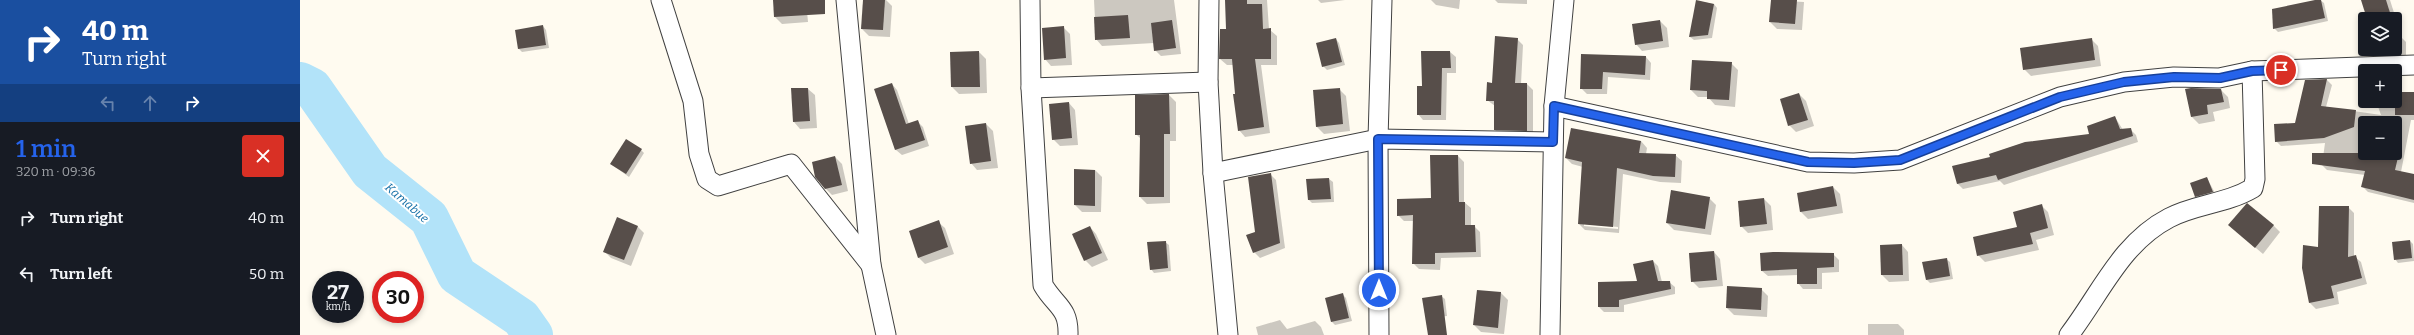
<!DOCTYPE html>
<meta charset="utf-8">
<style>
body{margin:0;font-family:Bitter,serif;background:#20242c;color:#f1f3f6;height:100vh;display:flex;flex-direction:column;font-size:15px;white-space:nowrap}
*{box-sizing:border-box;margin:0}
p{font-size:13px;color:#9ea1a6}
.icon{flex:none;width:22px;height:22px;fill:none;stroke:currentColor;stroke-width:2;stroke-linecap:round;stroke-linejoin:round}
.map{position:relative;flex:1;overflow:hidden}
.side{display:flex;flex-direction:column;background:#171b24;width:300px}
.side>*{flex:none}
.hud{background:#1a4fa0;color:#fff;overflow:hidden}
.controls{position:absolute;left:2058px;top:12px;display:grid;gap:8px}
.controls a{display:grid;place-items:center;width:44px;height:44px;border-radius:4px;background:#171b24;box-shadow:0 2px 6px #0003;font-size:20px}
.speed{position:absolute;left:12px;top:271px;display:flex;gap:8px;font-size:20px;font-weight:700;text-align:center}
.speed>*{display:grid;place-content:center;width:52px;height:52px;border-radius:50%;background:#171b24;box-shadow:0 2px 6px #0003;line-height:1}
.speed small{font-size:10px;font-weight:400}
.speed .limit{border:6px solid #d22;background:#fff;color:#111}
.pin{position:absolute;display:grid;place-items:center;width:34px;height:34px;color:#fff;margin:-17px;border:2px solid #fff;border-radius:50%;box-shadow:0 1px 4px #0007}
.me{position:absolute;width:44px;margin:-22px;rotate:0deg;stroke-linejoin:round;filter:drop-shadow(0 0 3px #0008)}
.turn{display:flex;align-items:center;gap:14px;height:84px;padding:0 16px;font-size:18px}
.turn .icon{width:52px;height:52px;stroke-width:2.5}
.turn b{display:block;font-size:28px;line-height:34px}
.lanes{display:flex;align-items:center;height:38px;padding:0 16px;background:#0003;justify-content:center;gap:20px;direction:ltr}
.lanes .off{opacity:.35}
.round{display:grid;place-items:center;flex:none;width:42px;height:42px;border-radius:4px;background:#20242c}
.headline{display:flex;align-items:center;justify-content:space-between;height:68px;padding:0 16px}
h1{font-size:24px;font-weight:600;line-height:30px;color:#2563eb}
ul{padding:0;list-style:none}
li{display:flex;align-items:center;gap:12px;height:56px;padding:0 16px}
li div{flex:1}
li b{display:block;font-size:15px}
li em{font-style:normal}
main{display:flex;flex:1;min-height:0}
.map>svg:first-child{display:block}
.shadow{fill:#0003;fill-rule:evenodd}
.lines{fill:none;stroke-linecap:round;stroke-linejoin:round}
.river{stroke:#b2e3f9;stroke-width:40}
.building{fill:#574e4a}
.minor-casing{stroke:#414141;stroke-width:21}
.minor{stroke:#fff;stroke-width:19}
.route-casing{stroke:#184099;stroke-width:10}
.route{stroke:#2563eb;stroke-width:7}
.labels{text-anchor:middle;stroke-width:4;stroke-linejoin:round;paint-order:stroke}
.water-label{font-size:12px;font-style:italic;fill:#126ea6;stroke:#fff}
</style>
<main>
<section class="side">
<div class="hud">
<div class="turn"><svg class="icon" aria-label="right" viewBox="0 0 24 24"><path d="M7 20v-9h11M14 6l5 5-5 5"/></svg><div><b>40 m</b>Turn right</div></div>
<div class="lanes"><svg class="icon off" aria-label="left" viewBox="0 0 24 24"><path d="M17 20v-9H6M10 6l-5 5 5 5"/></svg><svg class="icon off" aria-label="ahead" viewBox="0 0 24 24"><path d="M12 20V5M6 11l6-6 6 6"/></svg><svg class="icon" aria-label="right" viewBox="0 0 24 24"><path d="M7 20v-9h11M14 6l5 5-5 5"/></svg></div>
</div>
<div class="headline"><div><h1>1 min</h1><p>320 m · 09:36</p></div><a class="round" style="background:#d93025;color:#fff"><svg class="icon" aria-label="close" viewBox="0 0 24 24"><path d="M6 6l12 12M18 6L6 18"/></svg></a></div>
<ul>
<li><svg class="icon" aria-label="right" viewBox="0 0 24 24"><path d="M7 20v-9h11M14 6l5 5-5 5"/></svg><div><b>Turn right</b></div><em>40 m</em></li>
<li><svg class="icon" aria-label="left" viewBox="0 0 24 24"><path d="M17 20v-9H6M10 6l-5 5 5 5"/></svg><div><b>Turn left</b></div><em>50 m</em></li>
</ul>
</section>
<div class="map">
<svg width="2114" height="335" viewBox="0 0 2114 335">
<rect width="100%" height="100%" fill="#fffbf0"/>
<!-- shadow -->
<g class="shadow">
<path d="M474 0H506L508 22 482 24 475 17Z"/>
<path d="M564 0H586L592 6 590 37 569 36 562 29Z"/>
<path d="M794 0H874L881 54 861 56 855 50 854 43 802 46 796 39Z"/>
<path d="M926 0H967L969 29 977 36V65H961L970 133 945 137 939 130 934 65H927L920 59 928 30Z"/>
<path d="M1018 0H1045L1021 3Z"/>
<path d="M1131 0H1160L1159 9 1136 5Z"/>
<path d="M1195 0H1227V4L1198 3Z"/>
<path d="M1472 0 1504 2 1502 30 1477 29 1470 22Z"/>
<path d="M2020 0 2024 3 2028 21 1978 32 1974 28Z"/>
<path d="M2062 0H2090L2102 38 2106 42V61L2083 62 2076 55V49H2095V19H2068Z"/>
<path d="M1397 1 1414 4 1417 8 1412 38 1394 40 1390 37Z"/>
<path d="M1360 21 1367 28 1369 47 1342 51 1336 44Z"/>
<path d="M243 26 246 30 249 48 222 52 219 49 216 31Z"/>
<path d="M763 27 770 34 772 65 751 66 745 59Z"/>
<path d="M1036 39 1039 43 1045 65 1027 70 1023 66Z"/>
<path d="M1217 39 1223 45 1221 84H1227L1233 90V136H1201L1195 130V106L1187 100 1193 84Z"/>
<path d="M1791 39 1798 46 1801 66 1731 76 1724 69Z"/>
<path d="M679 52 686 59 687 93 659 94 652 87Z"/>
<path d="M1122 52H1150L1156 57V73H1147L1146 120H1123L1118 114 1123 87Z"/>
<path d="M1282 55 1346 57 1351 63 1350 80 1308 77 1307 94H1287L1281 88Z"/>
<path d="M1431 63 1438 70 1435 107 1415 105 1408 97H1398L1391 90Z"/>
<path d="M2027 80 2032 85 2026 107 2081 115 2076 101H2095V93H2114V120H2111L2101 172 2114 175V203L2068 192 2063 187 2065 175 2027 170 2022 165 2025 143 1981 146 1976 141 1996 124 2006 81ZM2065 123H2095V153H2065Z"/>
<path d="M592 84 597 90 609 124 618 122 623 127 629 146 602 155 596 150 575 90Z"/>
<path d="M508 89 515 95 517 128 500 129 494 122Z"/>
<path d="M1039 89 1046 96 1050 131 1024 134 1017 127 1014 91Z"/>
<path d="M1887 90H1921L1928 97 1930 108 1913 112 1915 121 1899 124 1892 117Z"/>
<path d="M1499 94 1506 101 1514 126 1496 132 1489 125Z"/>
<path d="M869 95 876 102V141H870V203L847 204 840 197 841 139 836 134V96Z"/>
<path d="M769 103 775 110 778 145 760 146 753 139Z"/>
<path d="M1815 117 1823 130 1830 129 1836 135 1838 142 1704 185 1700 181 1663 189 1657 183 1791 134Z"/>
<path d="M686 124 693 131 698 168 677 170 671 163Z"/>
<path d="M1341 141 1347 148 1346 154 1375 155 1382 161 1381 183 1360 182 1323 174 1319 233 1285 230 1279 224 1283 167 1272 164 1266 158ZM1284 224 1318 227V229L1284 226Z"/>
<path d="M341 150 344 153 329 177 311 164Z"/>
<path d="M1158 156 1164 162V202L1171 208V226H1174L1180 232 1181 257 1141 258 1140 270 1119 269 1113 263 1114 221H1104L1098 215 1132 199Z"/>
<path d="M535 157 542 164 548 191 532 195 525 188Z"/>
<path d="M795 170 802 177 801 212H782L775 205Z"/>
<path d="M971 175 976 180 985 248 960 258 954 252 956 232Z"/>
<path d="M1907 178 1916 195 1899 199 1896 196Z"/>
<path d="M1029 179 1033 182 1034 202 1012 203 1009 200 1007 180Z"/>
<path d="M1533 187 1540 194 1543 213 1508 219 1501 212 1498 194Z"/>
<path d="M1409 198 1416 205 1411 235 1374 230 1367 223Z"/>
<path d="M1464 199 1471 206 1473 230 1448 233 1441 226Z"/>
<path d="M1741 205 1748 212 1754 235 1736 240 1739 250 1685 262 1678 255 1718 228Z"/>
<path d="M2048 207 2054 213V256L2061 262 2067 284 2037 292 2039 304 2016 309 2010 303 2003 268Z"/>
<path d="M638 222 645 228 654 254 625 264 618 257Z"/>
<path d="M1929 225H1973L1980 232 1963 254Z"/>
<path d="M337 226 344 233 331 266 311 258 304 251Z"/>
<path d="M790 227 796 234 808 260 792 267 785 260Z"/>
<path d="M2110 241 2113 244 2114 261 2098 263 2095 259Z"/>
<path d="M865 242 869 245 871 271 854 273 851 269Z"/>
<path d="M1602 245 1608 252 1609 281 1589 282 1582 275 1581 246Z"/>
<path d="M1414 252 1420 259 1423 286 1399 288 1392 281Z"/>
<path d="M1533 254 1539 260V272L1522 273V289H1503L1498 283V275L1468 276 1462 271Z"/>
<path d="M1646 259 1650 262 1653 279 1630 283 1627 280 1623 263Z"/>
<path d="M1353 261 1358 266 1362 282H1369L1375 287V294L1324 305V312H1304L1299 307 1338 282Z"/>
<path d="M1461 289 1468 296 1467 317 1434 315 1427 308Z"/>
<path d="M1177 291 1201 293 1208 300 1204 334 1181 332 1174 325Z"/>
<path d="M1042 294 1046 298 1052 321 1035 325 1032 322Z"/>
<path d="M1141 296 1145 299 1147 316 1129 318Z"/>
<path d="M980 320 987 329 1015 321 1021 327 1024 335H958L956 327Z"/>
<path d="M1568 324H1598L1604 330V335H1568Z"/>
</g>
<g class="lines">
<!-- river -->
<path class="river" d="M0 82 12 88 70 171 129 218 157 275 221 318 233 335"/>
</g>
<!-- building -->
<g class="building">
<path d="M473 0H525V14L474 17Z"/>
<path d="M563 0H585L583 30 561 29Z"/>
<path d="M925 0H947V4H962L963 29 971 28V59H955L964 127 938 131 933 94H935L932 59H919L920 29H926Z"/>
<path d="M1396 0 1414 4 1408 35 1389 37Z"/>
<path d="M1471 0H1497L1495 24 1469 22Z"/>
<path d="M2015 0H2021L2025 18 1973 29 1972 9Z"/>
<path d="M2061 0H2086L2092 19H2067Z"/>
<path d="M828 15 830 38 795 40 794 17Z"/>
<path d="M872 20 876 48 854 51 851 23Z"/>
<path d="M1360 20 1363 41 1335 45 1332 24Z"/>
<path d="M243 25 246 45 218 49 215 30Z"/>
<path d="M764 26 766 58 744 60 742 28Z"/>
<path d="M2095 29 2097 34H2099L2100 54 2075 55V49H2095Z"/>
<path d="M1195 36 1218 38 1215 83H1227V131L1194 130V101H1186L1187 82 1192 83Z"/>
<path d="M1036 38 1042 62 1022 67 1016 43Z"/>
<path d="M1792 38 1795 60 1723 70 1720 48Z"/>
<path d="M679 51 680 87H651L650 52Z"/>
<path d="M1121 51H1150L1151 68H1142L1141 115H1117V86H1122Z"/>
<path d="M1281 54 1346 56 1345 75 1303 72 1302 89H1280Z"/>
<path d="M1392 60 1432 62 1429 100 1407 99V91L1390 90Z"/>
<path d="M2027 79 2021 106 2056 110 2054 127 2024 138 1975 142 1974 124 1995 123 2005 80Z"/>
<path d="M592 83 606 124 618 120 625 140 595 150 574 89Z"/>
<path d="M491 88H508L510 121 493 122Z"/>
<path d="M1040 88 1043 124 1016 127 1013 90Z"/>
<path d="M1891 88 1921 89 1924 102 1907 105 1908 114 1891 117 1885 89Z"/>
<rect x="2095" y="92" width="19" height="23"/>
<path d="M1499 93 1508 120 1488 126 1480 99Z"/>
<path d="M869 94 870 134H864V197H839L840 135H835V95Z"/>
<path d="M769 102 772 138 752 140 749 104Z"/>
<path d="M1815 116 1820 129 1831 128 1833 136 1698 180 1696 175 1657 184 1652 166 1690 157 1689 154 1725 142 1789 134 1787 126Z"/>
<path d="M686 123 691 161 670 164 665 126Z"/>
<path d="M1271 128 1341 141 1339 153 1376 154 1375 177 1353 176 1317 168 1313 227 1278 224 1282 162 1265 158Z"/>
<path d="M326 139 342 149 326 174 310 164Z"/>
<path d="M2012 153H2099L2095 170 2114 174V200L2061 187 2065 171 2012 164Z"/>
<path d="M1130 155H1158L1159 202H1165V225H1175L1176 252 1135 253V264H1112L1113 215 1097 216V199L1131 198Z"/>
<path d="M535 156 542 185 525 189 515 177 512 162Z"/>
<path d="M774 169 795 170V206L774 205Z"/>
<path d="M971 173 980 243 953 253 946 235 955 232 948 177Z"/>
<path d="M1907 177 1913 192 1895 197 1890 183Z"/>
<path d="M1029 178 1031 199 1008 200 1006 179Z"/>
<path d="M1533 186 1537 206 1500 212 1497 193Z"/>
<path d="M1371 190 1410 197 1405 229 1366 223Z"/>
<path d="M1464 198 1467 224 1440 227 1438 201Z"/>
<path d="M1947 203 1974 225 1955 248 1928 225Z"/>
<path d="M1742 204 1748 228 1730 233 1733 244 1677 256 1673 237 1717 227 1713 212Z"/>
<path d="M2019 206H2049L2048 257 2056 255 2062 278 2031 286 2034 298 2009 303 2002 268 2003 245 2018 247Z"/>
<path d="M317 217 338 226 324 260 303 252Z"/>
<path d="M639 220 648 247 618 258 609 231Z"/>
<path d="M790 226 802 253 784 261 772 234Z"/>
<path d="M2110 240 2112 258 2094 260 2092 242Z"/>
<path d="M866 241 868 268 850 270 847 242Z"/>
<path d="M1602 244 1603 275H1581L1580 245Z"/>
<path d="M1414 251 1417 280 1391 282 1389 253Z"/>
<path d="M1473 252 1534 253V267L1517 268V284H1497V269L1461 271 1460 253Z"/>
<path d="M1647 258 1650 276 1626 280 1622 262Z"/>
<path d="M1353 260 1358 281H1370L1371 289 1319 300V307H1298V282L1337 281 1333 264Z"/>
<path d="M1427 286 1462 288 1461 310 1426 308Z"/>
<path d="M1177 290 1201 292 1198 328 1173 325Z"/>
<path d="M1043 293 1049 318 1031 322 1025 298Z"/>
<path d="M1142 295 1147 335H1128L1122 298Z"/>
</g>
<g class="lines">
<defs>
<g id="minor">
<path d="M361 0 393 101 399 154 407 179 418 186 491 164 571 265"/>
<path d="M546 0 571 265 586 335"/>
<path d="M730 0 731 88 743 285C755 306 769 307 768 335"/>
<path d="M909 0 908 82 913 173 928 335"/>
<path d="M731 88 908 82"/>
<path d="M1254 106 1508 162 1554 163 1600 160 1760 97 1824 82 1874 77 1919 78 1952 71 2114 65"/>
<path d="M913 173 1078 139 1253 142"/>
<path d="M1079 335 1078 139 1082 0"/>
<path d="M1250 335 1254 106 1264 0"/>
<path d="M1769 335C1801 293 1821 243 1869 218 1895 204 1926 204 1953 188L1955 179 1952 71"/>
</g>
</defs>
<!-- minor casing -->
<use href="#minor" class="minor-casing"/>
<!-- minor -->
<use href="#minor" class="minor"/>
</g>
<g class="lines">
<defs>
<path id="route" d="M1079 290 1078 139 1253 142 1254 106 1508 162 1554 163 1600 160 1760 97 1824 82 1874 77 1920 78 1952 71 1981 70"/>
</defs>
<!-- route casing -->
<use href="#route" class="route-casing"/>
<!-- route -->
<use href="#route" class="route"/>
</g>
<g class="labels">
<!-- water labels -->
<g class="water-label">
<text transform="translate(107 203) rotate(41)" y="4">Kamabue</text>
</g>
</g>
</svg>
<div class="controls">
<a><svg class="icon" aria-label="layers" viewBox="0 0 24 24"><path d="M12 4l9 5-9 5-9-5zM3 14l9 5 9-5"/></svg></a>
<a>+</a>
<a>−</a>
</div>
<div class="speed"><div>27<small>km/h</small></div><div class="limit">30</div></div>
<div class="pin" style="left:1981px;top:70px;background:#d93025"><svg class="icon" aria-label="arrive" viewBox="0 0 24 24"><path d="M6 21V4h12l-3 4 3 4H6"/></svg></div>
<svg class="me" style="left:1079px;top:290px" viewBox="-20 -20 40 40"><circle r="17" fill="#2563eb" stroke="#fff" stroke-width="3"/><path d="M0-11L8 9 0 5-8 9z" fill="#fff"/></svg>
</div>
</main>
